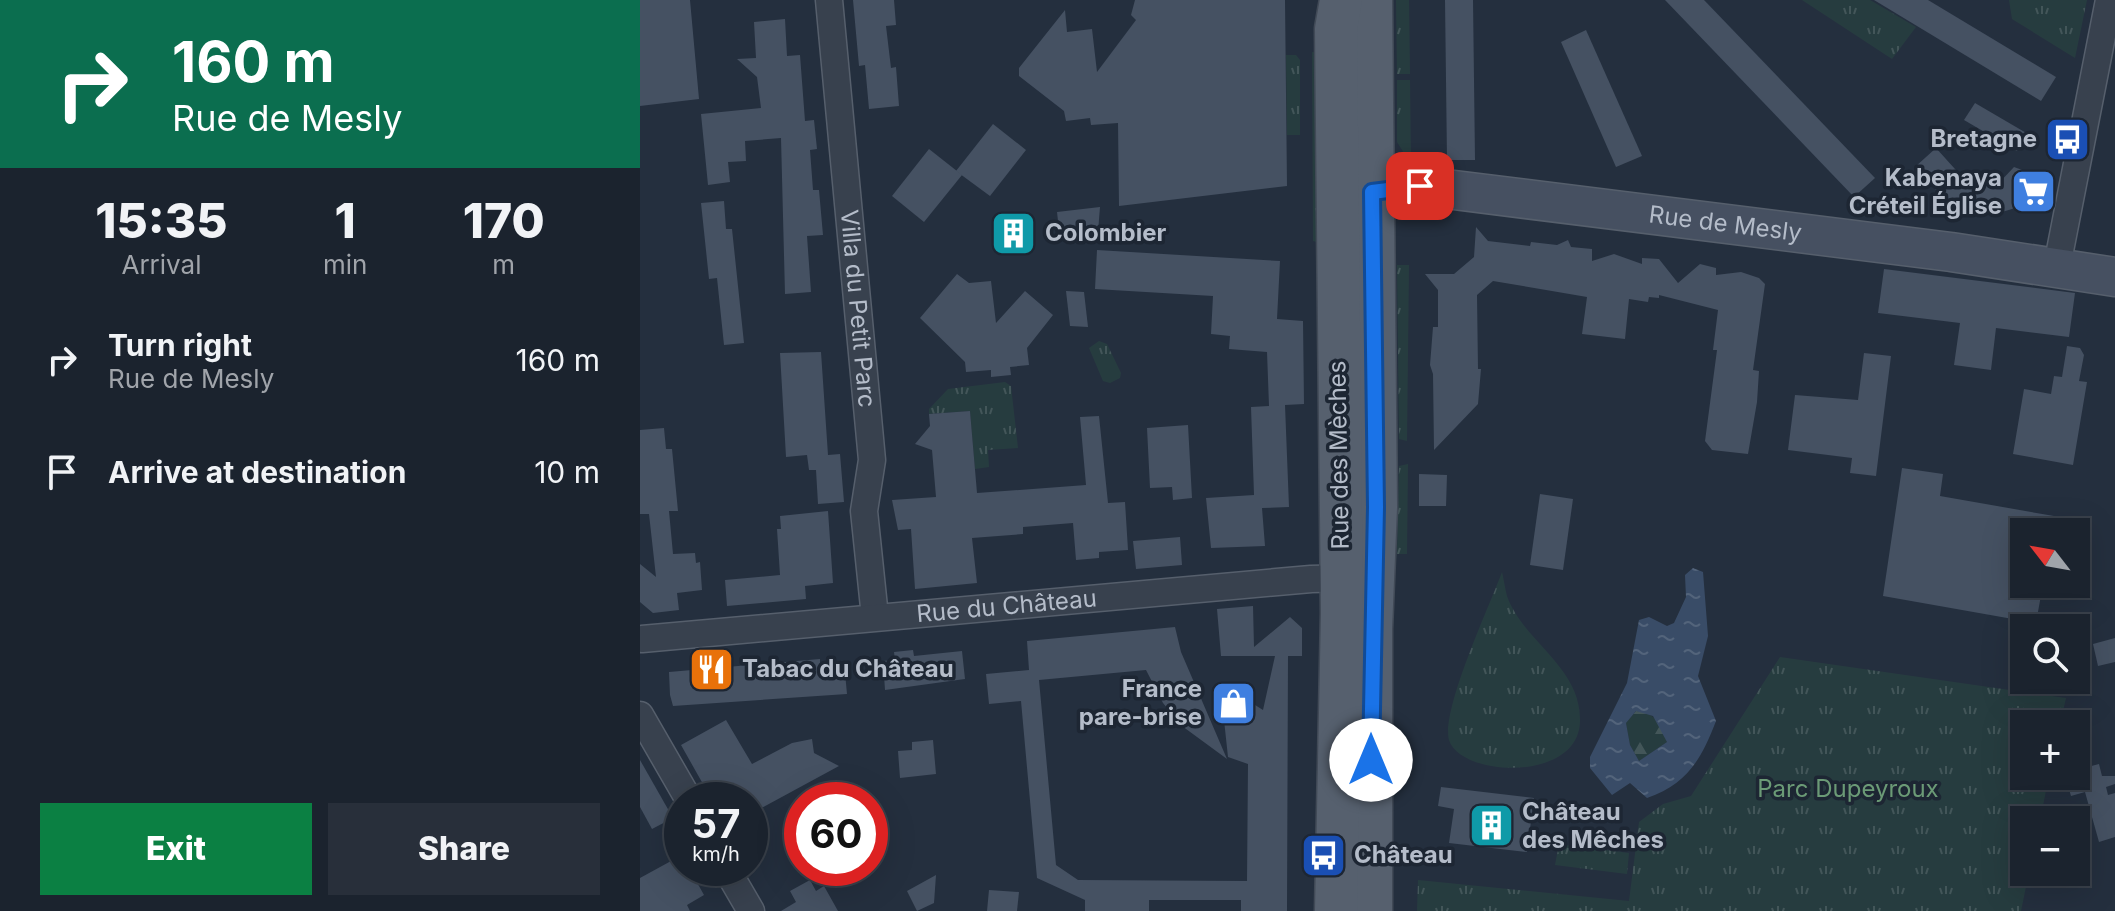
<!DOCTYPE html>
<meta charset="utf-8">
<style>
body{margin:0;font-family:Inter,sans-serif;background:#282f3a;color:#f1f3f6;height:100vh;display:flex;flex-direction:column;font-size:30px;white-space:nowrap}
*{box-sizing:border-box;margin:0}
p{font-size:26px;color:#a0a4aa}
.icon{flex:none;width:44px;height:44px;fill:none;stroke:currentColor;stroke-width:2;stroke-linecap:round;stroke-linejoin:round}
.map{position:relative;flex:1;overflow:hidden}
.details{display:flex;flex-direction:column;background:#1b232e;width:640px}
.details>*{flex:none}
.guide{background:#0b6e4f;color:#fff;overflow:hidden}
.needle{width:52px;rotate:301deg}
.fabs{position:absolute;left:1370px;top:518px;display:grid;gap:16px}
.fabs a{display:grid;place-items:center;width:80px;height:80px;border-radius:0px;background:#1b232e;box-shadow:0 8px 32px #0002,0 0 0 2px #39404a;font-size:40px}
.speed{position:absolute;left:24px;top:782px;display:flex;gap:16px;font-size:40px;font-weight:700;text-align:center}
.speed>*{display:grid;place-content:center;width:104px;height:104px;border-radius:50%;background:#1b232e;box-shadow:0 8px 32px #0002,0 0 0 2px #39404a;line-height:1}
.speed small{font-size:20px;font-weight:400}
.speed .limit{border:12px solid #d22;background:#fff;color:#111}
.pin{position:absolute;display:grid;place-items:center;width:68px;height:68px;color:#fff;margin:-34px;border-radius:16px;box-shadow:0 4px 12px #0006}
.me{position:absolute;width:88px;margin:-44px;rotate:0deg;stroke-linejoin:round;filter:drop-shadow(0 0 6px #0008)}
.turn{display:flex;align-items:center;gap:28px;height:168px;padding:0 40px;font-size:36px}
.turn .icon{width:104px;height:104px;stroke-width:2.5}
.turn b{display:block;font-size:56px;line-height:68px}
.eta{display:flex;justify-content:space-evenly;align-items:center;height:136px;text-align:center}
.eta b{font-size:48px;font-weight:800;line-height:56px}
.cta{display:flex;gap:16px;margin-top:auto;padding:16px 40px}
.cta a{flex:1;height:92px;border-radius:0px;background:#0b8043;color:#fff;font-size:32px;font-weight:800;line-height:92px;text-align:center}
.cta a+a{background:#282f3a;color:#f1f3f6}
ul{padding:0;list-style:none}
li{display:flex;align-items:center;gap:24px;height:112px;padding:0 40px}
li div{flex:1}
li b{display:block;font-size:30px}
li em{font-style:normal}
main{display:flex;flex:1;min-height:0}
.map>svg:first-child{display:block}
.grass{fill:url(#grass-tufts)}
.forest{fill:url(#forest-firs)}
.water{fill:url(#water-ripples);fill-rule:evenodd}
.building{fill:#455162}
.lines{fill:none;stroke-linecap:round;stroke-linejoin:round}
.street-casing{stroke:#565f6c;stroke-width:29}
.secondary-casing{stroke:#565f6c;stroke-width:41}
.primary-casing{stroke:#414a57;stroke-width:45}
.street{stroke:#38414e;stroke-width:26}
.secondary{stroke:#465061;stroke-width:38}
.primary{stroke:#56606e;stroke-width:42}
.route-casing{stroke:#114b97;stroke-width:20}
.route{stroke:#1a73e8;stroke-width:14}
.labels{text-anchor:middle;stroke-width:7;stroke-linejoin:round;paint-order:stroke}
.poi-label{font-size:24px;font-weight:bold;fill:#b4bcc9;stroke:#1d2633;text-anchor:start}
.street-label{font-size:24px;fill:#b4bcc9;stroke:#1d2633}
.park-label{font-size:24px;fill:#6b9a76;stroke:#1d2633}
</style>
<main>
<section class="details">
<div class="guide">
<div class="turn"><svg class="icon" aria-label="right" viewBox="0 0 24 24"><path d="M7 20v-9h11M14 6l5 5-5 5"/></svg><div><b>160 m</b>Rue de Mesly</div></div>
</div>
<div class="eta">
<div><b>15:35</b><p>Arrival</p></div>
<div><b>1</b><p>min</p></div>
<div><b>170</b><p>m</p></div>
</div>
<ul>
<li><svg class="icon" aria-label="right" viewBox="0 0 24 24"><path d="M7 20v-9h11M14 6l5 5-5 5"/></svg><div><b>Turn right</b><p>Rue de Mesly</p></div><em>160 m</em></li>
<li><svg class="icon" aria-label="arrive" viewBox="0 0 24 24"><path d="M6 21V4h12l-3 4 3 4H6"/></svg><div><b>Arrive at destination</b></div><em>10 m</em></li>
</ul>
<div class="cta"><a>Exit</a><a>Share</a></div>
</section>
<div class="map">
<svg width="1475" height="911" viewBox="0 0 1475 911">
<defs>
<pattern id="grass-tufts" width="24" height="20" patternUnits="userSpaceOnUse" patternTransform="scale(2)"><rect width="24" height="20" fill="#263c3f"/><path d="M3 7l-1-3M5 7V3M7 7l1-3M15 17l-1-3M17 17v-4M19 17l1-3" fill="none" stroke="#435659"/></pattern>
<pattern id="forest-firs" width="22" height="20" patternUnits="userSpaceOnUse" patternTransform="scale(2)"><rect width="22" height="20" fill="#263c3f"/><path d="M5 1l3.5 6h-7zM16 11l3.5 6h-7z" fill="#435659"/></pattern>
<pattern id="water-ripples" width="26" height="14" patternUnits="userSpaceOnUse" patternTransform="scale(2)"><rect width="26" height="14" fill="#394c67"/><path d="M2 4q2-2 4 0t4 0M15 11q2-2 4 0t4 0" fill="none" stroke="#53647b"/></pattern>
</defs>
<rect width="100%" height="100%" fill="#242f3e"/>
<!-- grass -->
<g class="grass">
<path d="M756 0H769L770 74H757Z"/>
<path d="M1162 0H1230L1276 27 1252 59Z"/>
<path d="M1369 0H1447L1435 58 1372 19Z"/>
<path d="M672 52 684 53V244L673 241Z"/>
<path d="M646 55H656L660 60V135H647Z"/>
<path d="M757 80H770L771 164 757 142Z"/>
<path d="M757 265H769L767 441 759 439Z"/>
<path d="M459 341 467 344 481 373 480 378 470 383 463 381 449 348Z"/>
<path d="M365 382 371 386 378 448 348 450 349 467 335 469 330 411 289 414V409L308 389Z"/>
<path d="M768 464 767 554H757L759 466Z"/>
<path d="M862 572C864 580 865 589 867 596 884 643 941 666 940 721 939 783 820 777 809 740 801 710 850 605 862 572Z"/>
<path d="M1140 657 1426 698 1420 724H1384V776H1409L1400 820H1384V872H1389L1381 911H777L778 880 989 901 999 822 1023 804 1051 796Z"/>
<path d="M919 844 989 853 987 874 915 865Z"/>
</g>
<!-- forest -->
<path class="forest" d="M996 711C1016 712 1021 726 1027 742L999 761 990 745 986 723Z"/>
<!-- water -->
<path class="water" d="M1053 568 1063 572 1068 636 1058 676 1076 721C1061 760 1047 784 1007 798L990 783 972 795 950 768V757L987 683 999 620 1009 617 1027 626 1034 623 1046 597 1045 575ZM996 711 1013 716 1027 742 999 761 990 745 986 723Z"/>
<!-- building -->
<g class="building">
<path d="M0 0H50L59 99 0 106Z"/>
<path d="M213 0H254L256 25 246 26 251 68 256 67 259 106 229 109 225 65 219 66Z"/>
<path d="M495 0H645L647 186 479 206 478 123 451 125 450 118 426 121 424 111 379 76V68L425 10 427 32 452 29 457 72 496 20 491 15Z"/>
<path d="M805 0H833L835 160H807Z"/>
<path d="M1025 0H1064L1235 178 1214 197Z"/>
<path d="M1234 0H1288L1416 77 1401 101Z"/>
<path d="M145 19 147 56 160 55 165 121 174 120 177 149 170 150 173 190H179L183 235 167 236 171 292 145 294 141 138 105 141 106 161 88 162 90 182 68 185 61 114 121 108 117 77 97 59 116 58 114 22Z"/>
<path d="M946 30 1002 156 976 167 921 42Z"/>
<path d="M1335 103 1388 134 1377 151 1324 120Z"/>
<path d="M353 124 386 150 350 196 316 171Z"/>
<path d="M1296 148 1324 179 1335 185H1357L1374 167 1402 177 1387 198 1372 209 1352 215 1330 213 1309 204 1275 167Z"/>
<path d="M289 149 322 175 284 222 252 196Z"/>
<path d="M84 201 86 229H92L104 343 84 345 77 278 69 279 61 203Z"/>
<path d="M460 207 458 232 419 230 417 212Z"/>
<circle cx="374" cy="233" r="14"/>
<path d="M836 227 848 241 890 246 891 242 917 245 928 240 931 247 952 249V261L974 254 1002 264V258L1019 259 1038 283 1060 264 1076 268V275L1101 272 1119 278 1125 284 1113 370 1119 371 1117 402 1108 454 1072 450 1065 441 1077 350H1073L1078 310 1019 295V298L1009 297 1008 302 989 299 985 339 942 334 947 297 853 281 837 295 838 369H841L838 404 794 450 793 374 790 365 793 327H798V290L785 274H814L834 257Z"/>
<path d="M457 250 640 261 637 319 663 321 664 404 645 405 649 507 622 508 625 546 571 548 566 498 614 495 611 407 629 406 627 352 589 349 590 336 571 334 573 296 455 289Z"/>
<path d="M1244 269 1435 293 1429 337 1356 328 1351 370 1314 365 1320 323 1238 313Z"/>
<path d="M317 274 329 283 351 281 356 323 385 291 413 315 387 348 389 365 370 367 371 375 351 377V370L326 372 325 362 280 318Z"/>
<path d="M426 291 444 292 448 327 430 326Z"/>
<path d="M1427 346 1440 348 1444 355 1439 381 1447 382 1433 465 1373 454 1384 389 1411 394 1414 376 1422 377Z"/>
<path d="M181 352 188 455 200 454 204 502 178 504 176 470H169L167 455 146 457 140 353Z"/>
<path d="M1224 353 1251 356 1236 476 1210 473 1212 458 1148 450 1155 395 1218 400Z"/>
<path d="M330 411 337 493 446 485 440 417 459 416 468 503 485 502 488 550 459 552V558L436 560 433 523 383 527V534L332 538 337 583 275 589 271 529 258 530 252 500 296 497 292 450 275 444 290 426 289 414Z"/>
<path d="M548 425 552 498 533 500 532 487 510 488 507 428Z"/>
<path d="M24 428 26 449H32L38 511H29L33 554 55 553 56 563 60 562 62 590 37 593 39 610 13 613 0 602V564L16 577 9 514H0V430Z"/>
<path d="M1262 468 1303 474 1300 496 1414 516 1412 532H1384V584H1403L1396 623 1243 596Z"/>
<path d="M779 474 807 475 806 506H779Z"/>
<path d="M900 494 933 499 923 570 890 565Z"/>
<path d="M188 511 193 583 165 586 166 599 87 606 85 580 140 575 137 529H141L140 516Z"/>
<path d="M540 537 542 565 496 569 493 541Z"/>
<path d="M613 606 614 647 650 617 662 628V656H648L647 911H601V900H509V911H445V900L397 878 381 701 349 704 346 674 389 670 387 641 535 627 541 652 587 759 542 726 523 703 506 670 399 680 416 865 438 880 607 881 608 764 588 757 580 683 623 710 635 656H581L577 609Z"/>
<path d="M1475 638V662L1458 666 1453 644Z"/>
<path d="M273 650 274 656 322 651 325 679 245 690 243 661 255 660 254 652Z"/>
<path d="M180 659V665L204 662 207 694 33 706 30 695 29 672Z"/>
<path d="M86 720 112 764 152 743 172 739 174 753 199 766 114 812 103 792 88 800H72L41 745Z"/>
<path d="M293 740 296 774 260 778 258 751 272 750V742Z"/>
<path d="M0 760 33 818 12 829 0 807Z"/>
<path d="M1459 764 1462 776H1475V784L1466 787 1468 795 1475 793V837L1459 842 1445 792 1431 796 1425 776H1436V770Z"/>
<path d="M801 787 894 798 887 852 809 843 814 809 798 806Z"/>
<path d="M42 855V868H49L64 895 47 905 50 911H0V878Z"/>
<path d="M296 875 294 903 277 911 267 891Z"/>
<path d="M170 880 176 891 184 886 198 911H141L156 902 150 891Z"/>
<path d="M349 890 379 892 377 911H347Z"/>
</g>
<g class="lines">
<defs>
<g id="street">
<path id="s1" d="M189 0 232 460 224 511 235 617"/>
<path d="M1417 266 1469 0"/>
<path id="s2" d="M2 639 671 579 713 578"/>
<path d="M0 715 49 800"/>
<path d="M86 868 111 911"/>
</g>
<g id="secondary">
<path id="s3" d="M704 195 790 187 1311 252 1475 277"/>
</g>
<g id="primary">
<path d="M731 0 736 507 731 629V911"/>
<path d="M696 911 702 613 696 29 701 0"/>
</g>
</defs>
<!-- street casing -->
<use href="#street" class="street-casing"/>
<!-- secondary casing -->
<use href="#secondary" class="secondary-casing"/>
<!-- primary casing -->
<use href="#primary" class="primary-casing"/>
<!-- street -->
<use href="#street" class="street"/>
<!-- secondary -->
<use href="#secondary" class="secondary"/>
<!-- primary -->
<use href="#primary" class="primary"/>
</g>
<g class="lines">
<defs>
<path id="route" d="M731 760 736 507 732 192 780 186"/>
</defs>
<!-- route casing -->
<use href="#route" class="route-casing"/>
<!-- route -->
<use href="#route" class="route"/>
</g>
<!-- icons -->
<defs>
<symbol id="bus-square" viewBox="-11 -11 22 22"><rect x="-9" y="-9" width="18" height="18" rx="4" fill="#1a4fb4" stroke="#1d2633"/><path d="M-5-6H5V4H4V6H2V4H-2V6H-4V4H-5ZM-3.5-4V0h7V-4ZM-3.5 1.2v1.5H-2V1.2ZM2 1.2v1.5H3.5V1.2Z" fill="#fff"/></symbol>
<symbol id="supermarket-square" viewBox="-11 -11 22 22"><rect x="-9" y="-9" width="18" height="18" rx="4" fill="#3f7fe0" stroke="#1d2633"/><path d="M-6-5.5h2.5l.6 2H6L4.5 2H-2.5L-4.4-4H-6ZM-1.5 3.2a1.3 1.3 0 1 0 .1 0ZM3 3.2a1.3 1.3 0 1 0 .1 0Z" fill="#fff"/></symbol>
<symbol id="building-square" viewBox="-11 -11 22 22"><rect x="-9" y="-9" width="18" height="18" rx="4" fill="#0f9aa8" stroke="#1d2633"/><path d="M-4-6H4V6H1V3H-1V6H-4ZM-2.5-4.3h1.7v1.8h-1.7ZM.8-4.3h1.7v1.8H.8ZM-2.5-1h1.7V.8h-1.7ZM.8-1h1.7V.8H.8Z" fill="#fff"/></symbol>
<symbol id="restaurant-square" viewBox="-11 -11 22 22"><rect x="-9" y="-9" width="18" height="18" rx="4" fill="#e8710a" stroke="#1d2633"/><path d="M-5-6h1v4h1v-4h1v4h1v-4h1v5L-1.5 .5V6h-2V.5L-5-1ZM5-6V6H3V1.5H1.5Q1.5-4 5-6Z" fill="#fff"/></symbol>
<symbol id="shop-square" viewBox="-11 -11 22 22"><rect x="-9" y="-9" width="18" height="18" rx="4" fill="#3f7fe0" stroke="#1d2633"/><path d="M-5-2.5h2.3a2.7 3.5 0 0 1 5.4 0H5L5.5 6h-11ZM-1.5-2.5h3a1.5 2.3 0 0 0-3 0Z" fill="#fff"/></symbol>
</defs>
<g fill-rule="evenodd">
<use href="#bus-square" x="1402" y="114" width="51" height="51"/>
<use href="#supermarket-square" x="1368" y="166" width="51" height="51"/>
<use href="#building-square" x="348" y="208" width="51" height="51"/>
<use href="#restaurant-square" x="46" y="644" width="51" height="51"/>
<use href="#shop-square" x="568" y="678" width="51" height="51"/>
<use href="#building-square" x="826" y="800" width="51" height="51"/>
<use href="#bus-square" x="658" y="830" width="51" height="51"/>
</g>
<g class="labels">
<!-- poi labels -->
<g class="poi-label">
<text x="1397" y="147" text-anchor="end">Bretagne</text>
<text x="1362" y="186" text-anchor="end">Kabenaya<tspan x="1362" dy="28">Créteil Église</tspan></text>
<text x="405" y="241">Colombier</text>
<text x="102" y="677">Tabac du Château</text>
<text x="562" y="697" text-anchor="end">France<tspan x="562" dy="28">pare-brise</tspan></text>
<text x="882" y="820">Château<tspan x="882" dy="28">des Mêches</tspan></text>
<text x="714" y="863">Château</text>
</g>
<!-- street labels -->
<g class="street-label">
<text dy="8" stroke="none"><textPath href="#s3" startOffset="384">Rue de Mesly</textPath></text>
<text dy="8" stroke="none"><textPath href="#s1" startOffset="310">Villa du Petit Parc</textPath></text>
<text transform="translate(699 455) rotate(-91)" y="8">Rue des Mèches</text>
<text dy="8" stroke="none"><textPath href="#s2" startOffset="366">Rue du Château</textPath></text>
</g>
<!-- park labels -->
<g class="park-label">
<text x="1208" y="797">Parc Dupeyroux</text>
</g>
</g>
</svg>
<div class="fabs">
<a><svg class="needle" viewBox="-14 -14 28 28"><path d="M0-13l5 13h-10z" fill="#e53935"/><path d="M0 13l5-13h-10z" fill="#a0a4aa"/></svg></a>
<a><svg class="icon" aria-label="search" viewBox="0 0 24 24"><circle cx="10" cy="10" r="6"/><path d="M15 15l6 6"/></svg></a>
<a>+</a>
<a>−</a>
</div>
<div class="speed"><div>57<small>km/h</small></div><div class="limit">60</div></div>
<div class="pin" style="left:780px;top:186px;background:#d93025"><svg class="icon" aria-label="arrive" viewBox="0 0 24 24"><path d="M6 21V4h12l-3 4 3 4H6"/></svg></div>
<svg class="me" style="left:731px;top:760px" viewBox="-20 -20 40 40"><circle r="19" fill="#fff"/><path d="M0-13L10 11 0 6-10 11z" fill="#1a73e8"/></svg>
</div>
</main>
